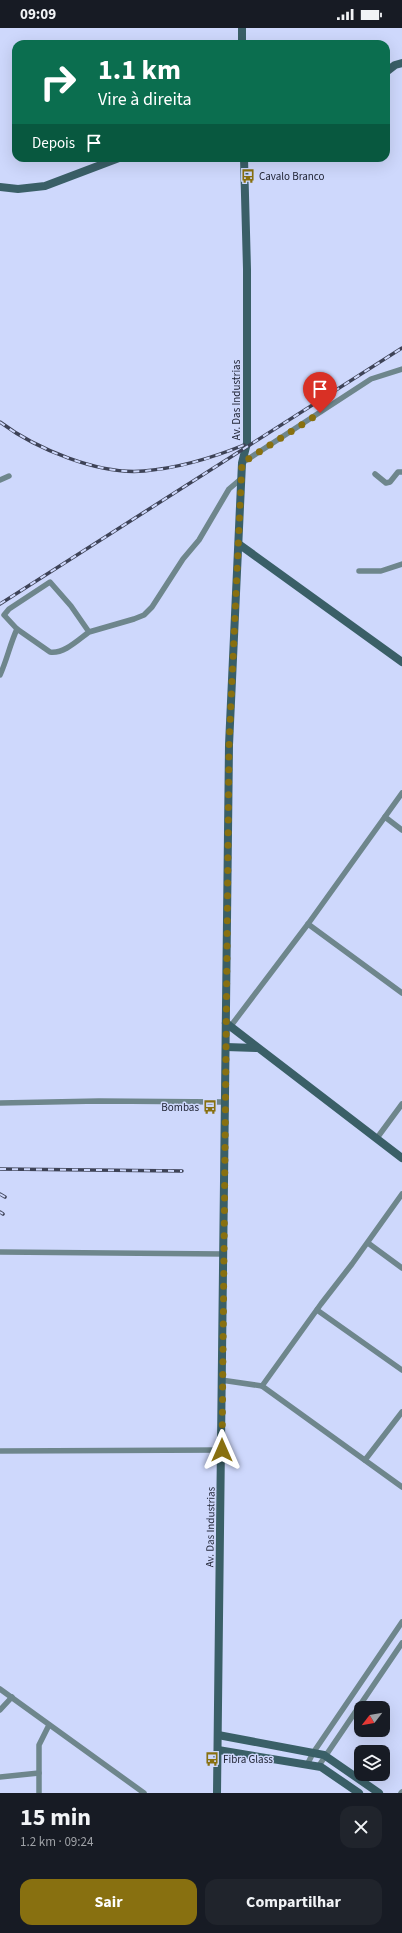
<!DOCTYPE html>
<html lang="pt">
<meta charset="utf-8">
<style>
body{margin:0;font-family:"Source Sans 3",sans-serif;background:#20242c;color:#f1f3f6;height:100vh;display:flex;flex-direction:column;font-size:15px;white-space:nowrap}
*{box-sizing:border-box;margin:0}
p{font-size:13px;color:#9ea1a6}
.icon{flex:none;width:22px;height:22px;fill:none;stroke:currentColor;stroke-width:2;stroke-linecap:round;stroke-linejoin:round}
.map{position:relative;height:1765px;overflow:hidden}
.side{display:flex;flex-direction:column;background:#171b24;flex:1}
.side>*{flex:none}
.banner{position:absolute;left:12px;top:12px;width:378px;height:122px;border-radius:12px;box-shadow:0 4px 16px #0002;background:#0b6e4f;color:#fff;overflow:hidden}
.needle{width:26px;rotate:239deg}
.tools{position:absolute;left:354px;top:1673px;display:grid;gap:8px}
.tools a{display:grid;place-items:center;width:36px;height:36px;border-radius:8px;background:#171b24;box-shadow:0 4px 16px #0002;font-size:20px}
.pin{position:absolute;display:grid;place-items:center;width:34px;height:34px;color:#fff;margin:-41px -17px;border-radius:50% 50% 50% 0;rotate:-45deg;box-shadow:0 0 4px #0007}
.pin .icon{rotate:45deg}
.me{position:absolute;width:44px;margin:-22px;rotate:0deg;stroke-linejoin:round;filter:drop-shadow(0 0 3px #0008)}
.turn{display:flex;align-items:center;gap:14px;height:84px;padding:0 20px;font-size:18px}
.turn .icon{width:52px;height:52px;stroke-width:2.5}
.turn b{display:block;font-size:28px;line-height:34px}
.then{display:flex;align-items:center;height:38px;padding:0 20px;background:#0003;gap:8px;font-size:15px}
.round{display:grid;place-items:center;flex:none;width:42px;height:42px;border-radius:12px;background:#20242c}
.overview{display:flex;align-items:center;justify-content:space-between;height:68px;padding:0 20px}
h1{font-size:24px;font-weight:700;line-height:30px}
.primary-button{display:flex;gap:8px;margin-top:auto;padding:8px 20px}
.primary-button a{flex:1;height:46px;border-radius:12px;background:#887010;color:#fff;font-size:16px;font-weight:700;line-height:46px;text-align:center}
.primary-button a+a{background:#20242c;color:#f1f3f6}
.status{display:flex;justify-content:space-between;align-items:center;height:28px;padding:0 20px;background:#171b24;direction:ltr}
.status svg{height:11px;fill:currentColor}
.map>svg:first-child{display:block}
.lines{fill:none;stroke-linecap:round;stroke-linejoin:round}
.street{stroke:#6e868c;stroke-width:5.5}
.secondary{stroke:#3a5f67;stroke-width:8}
.rail-casing{stroke:#3e4357;stroke-width:3.5}
.rail{stroke:#ced8fc;stroke-width:2;stroke-dasharray:6;stroke-linecap:butt}
.route{stroke:#887010;stroke-width:7;stroke-dasharray:0 12.6}
.labels{text-anchor:middle;stroke-width:3;stroke-linejoin:round;paint-order:stroke}
.poi-label{font-size:11px;fill:#212536;stroke:#ced8fc;text-anchor:start}
.street-label{font-size:11px;fill:#212536;stroke:#ced8fc}
</style>
<div class="status"><b>09:09</b><svg viewBox="0 0 49 12"><path d="M0 12V9h3v3zM5 12V6h3v6zM10 12V3h3v9zM15 12V0h3v12zM26 1h20v11H26zM47 4h2v5h-2z"/></svg></div>
<div class="map">
<svg width="402" height="1765" viewBox="0 0 402 1765">
<rect width="100%" height="100%" fill="#ced8fc"/>
<g class="lines">
<!-- street -->
<g class="street">
<path d="M242 435 371 351 402 341"/>
<path d="M375 446 386 455 390 454 398 444H402"/>
<path d="M0 452 9 448"/>
<path d="M359 543H381L402 536"/>
<path d="M89 604C78 612 64 626 50 624L17 601 4 587 9 581 50 554 71 578 89 604 134 591 144 587 152 579 183 531 199 512 229 461 242 450"/>
<path d="M0 647C7 632 10 616 17 601"/>
<path d="M385 789 402 802"/>
<path d="M308 896 402 965"/>
<path d="M230 999 308 896 402 765"/>
<path d="M0 1075 99 1073 225 1074"/>
<path d="M377 1110 402 1076"/>
<path d="M368 1215 402 1240"/>
<path d="M0 1224 223 1226"/>
<path d="M317 1282 402 1342"/>
<path d="M221 1352 262 1358 402 1459"/>
<path d="M262 1358 321 1276 352 1236 402 1166"/>
<path d="M0 1423 222 1422"/>
<path d="M365 1432 402 1384"/>
<path d="M0 1661 144 1765"/>
<path d="M0 1682 12 1669"/>
<path d="M307 1737 313 1725 402 1594"/>
<path d="M318 1739 402 1615"/>
<path d="M0 1749 39 1745"/>
<path d="M39 1765V1717L49 1697"/>
<path d="M401 1765 402 1764"/>
</g>
<!-- secondary -->
<g class="secondary">
<path d="M242 0V16"/>
<path d="M386 44 395 37 402 35"/>
<path d="M0 159 18 161 45 158 119 130"/>
<path d="M240 517 402 634"/>
<path d="M226 995 402 1130"/>
<path d="M226 1019 257 1020"/>
<path d="M218 1707 324 1727 379 1765"/>
<path d="M218 1722 321 1739 359 1765"/>
<path d="M217 1765 229 717 242 435 247 415V241L244 130"/>
</g>
<defs>
<g id="rail">
<path d="M0 394C36 421 99 447 144 443 179 440 212 430 244 417"/>
<path d="M0 576 402 320"/>
<path d="M0 1141 182 1143"/>
<path d="M0 1166 5 1169"/>
<path d="M0 1184 3 1186"/>
</g>
</defs>
<!-- rail casing -->
<use href="#rail" class="rail-casing"/>
<!-- rail -->
<use href="#rail" class="rail"/>
</g>
<g class="lines">
<!-- route -->
<path class="route" d="M222 1422 229 718 242 435 320 385"/>
</g>
<!-- icons -->
<defs>
<symbol id="bus-bare" viewBox="-9 -9 18 18"><path d="M-5-6H5V4H4V6H2V4H-2V6H-4V4H-5ZM-3.5-4V0h7V-4ZM-3.5 1.2v1.5H-2V1.2ZM2 1.2v1.5H3.5V1.2Z" fill="#887010" stroke="#ced8fc" stroke-width="2.5" paint-order="stroke"/></symbol>
</defs>
<g fill-rule="evenodd">
<use href="#bus-bare" x="238" y="138" width="20" height="20"/>
<use href="#bus-bare" x="200" y="1069" width="20" height="20"/>
<use href="#bus-bare" x="202" y="1721" width="20" height="20"/>
</g>
<g class="labels">
<!-- poi labels -->
<g class="poi-label">
<text x="259" y="152">Cavalo Branco</text>
<text x="199" y="1083" text-anchor="end">Bombas</text>
<text x="223" y="1735">Fibra Glass</text>
</g>
<!-- street labels -->
<g class="street-label">
<text transform="translate(236 372) rotate(-90)" y="4">Av. Das Industrias</text>
<text transform="translate(210 1499) rotate(-89)" y="4">Av. Das Industrias</text>
</g>
</g>
</svg>
<div class="tools">
<a><svg class="needle" viewBox="-14 -14 28 28"><path d="M0-13l5 13h-10z" fill="#e53935"/><path d="M0 13l5-13h-10z" fill="#9ea1a6"/></svg></a>
<a><svg class="icon" aria-label="layers" viewBox="0 0 24 24"><path d="M12 4l9 5-9 5-9-5zM3 14l9 5 9-5"/></svg></a>
</div>
<div class="pin" style="left:320px;top:385px;background:#d93025"><svg class="icon" aria-label="arrive" viewBox="0 0 24 24"><path d="M6 21V4h12l-3 4 3 4H6"/></svg></div>
<svg class="me" style="left:222px;top:1422px" viewBox="-20 -20 40 40"><path d="M0-17L14 15 0 8-14 15z" fill="#887010" stroke="#fff" stroke-width="4"/></svg>
<div class="banner">
<div class="turn"><svg class="icon" aria-label="right" viewBox="0 0 24 24"><path d="M7 20v-9h11M14 6l5 5-5 5"/></svg><div><b>1.1 km</b>Vire à direita</div></div>
<div class="then">Depois<svg class="icon" aria-label="arrive" viewBox="0 0 24 24"><path d="M6 21V4h12l-3 4 3 4H6"/></svg></div>
</div>
</div>
<section class="side">
<div class="overview"><div><h1>15 min</h1><p>1.2 km · 09:24</p></div><a class="round"><svg class="icon" aria-label="close" viewBox="0 0 24 24"><path d="M6 6l12 12M18 6L6 18"/></svg></a></div>
<div class="primary-button"><a>Sair</a><a>Compartilhar</a></div>
</section>
